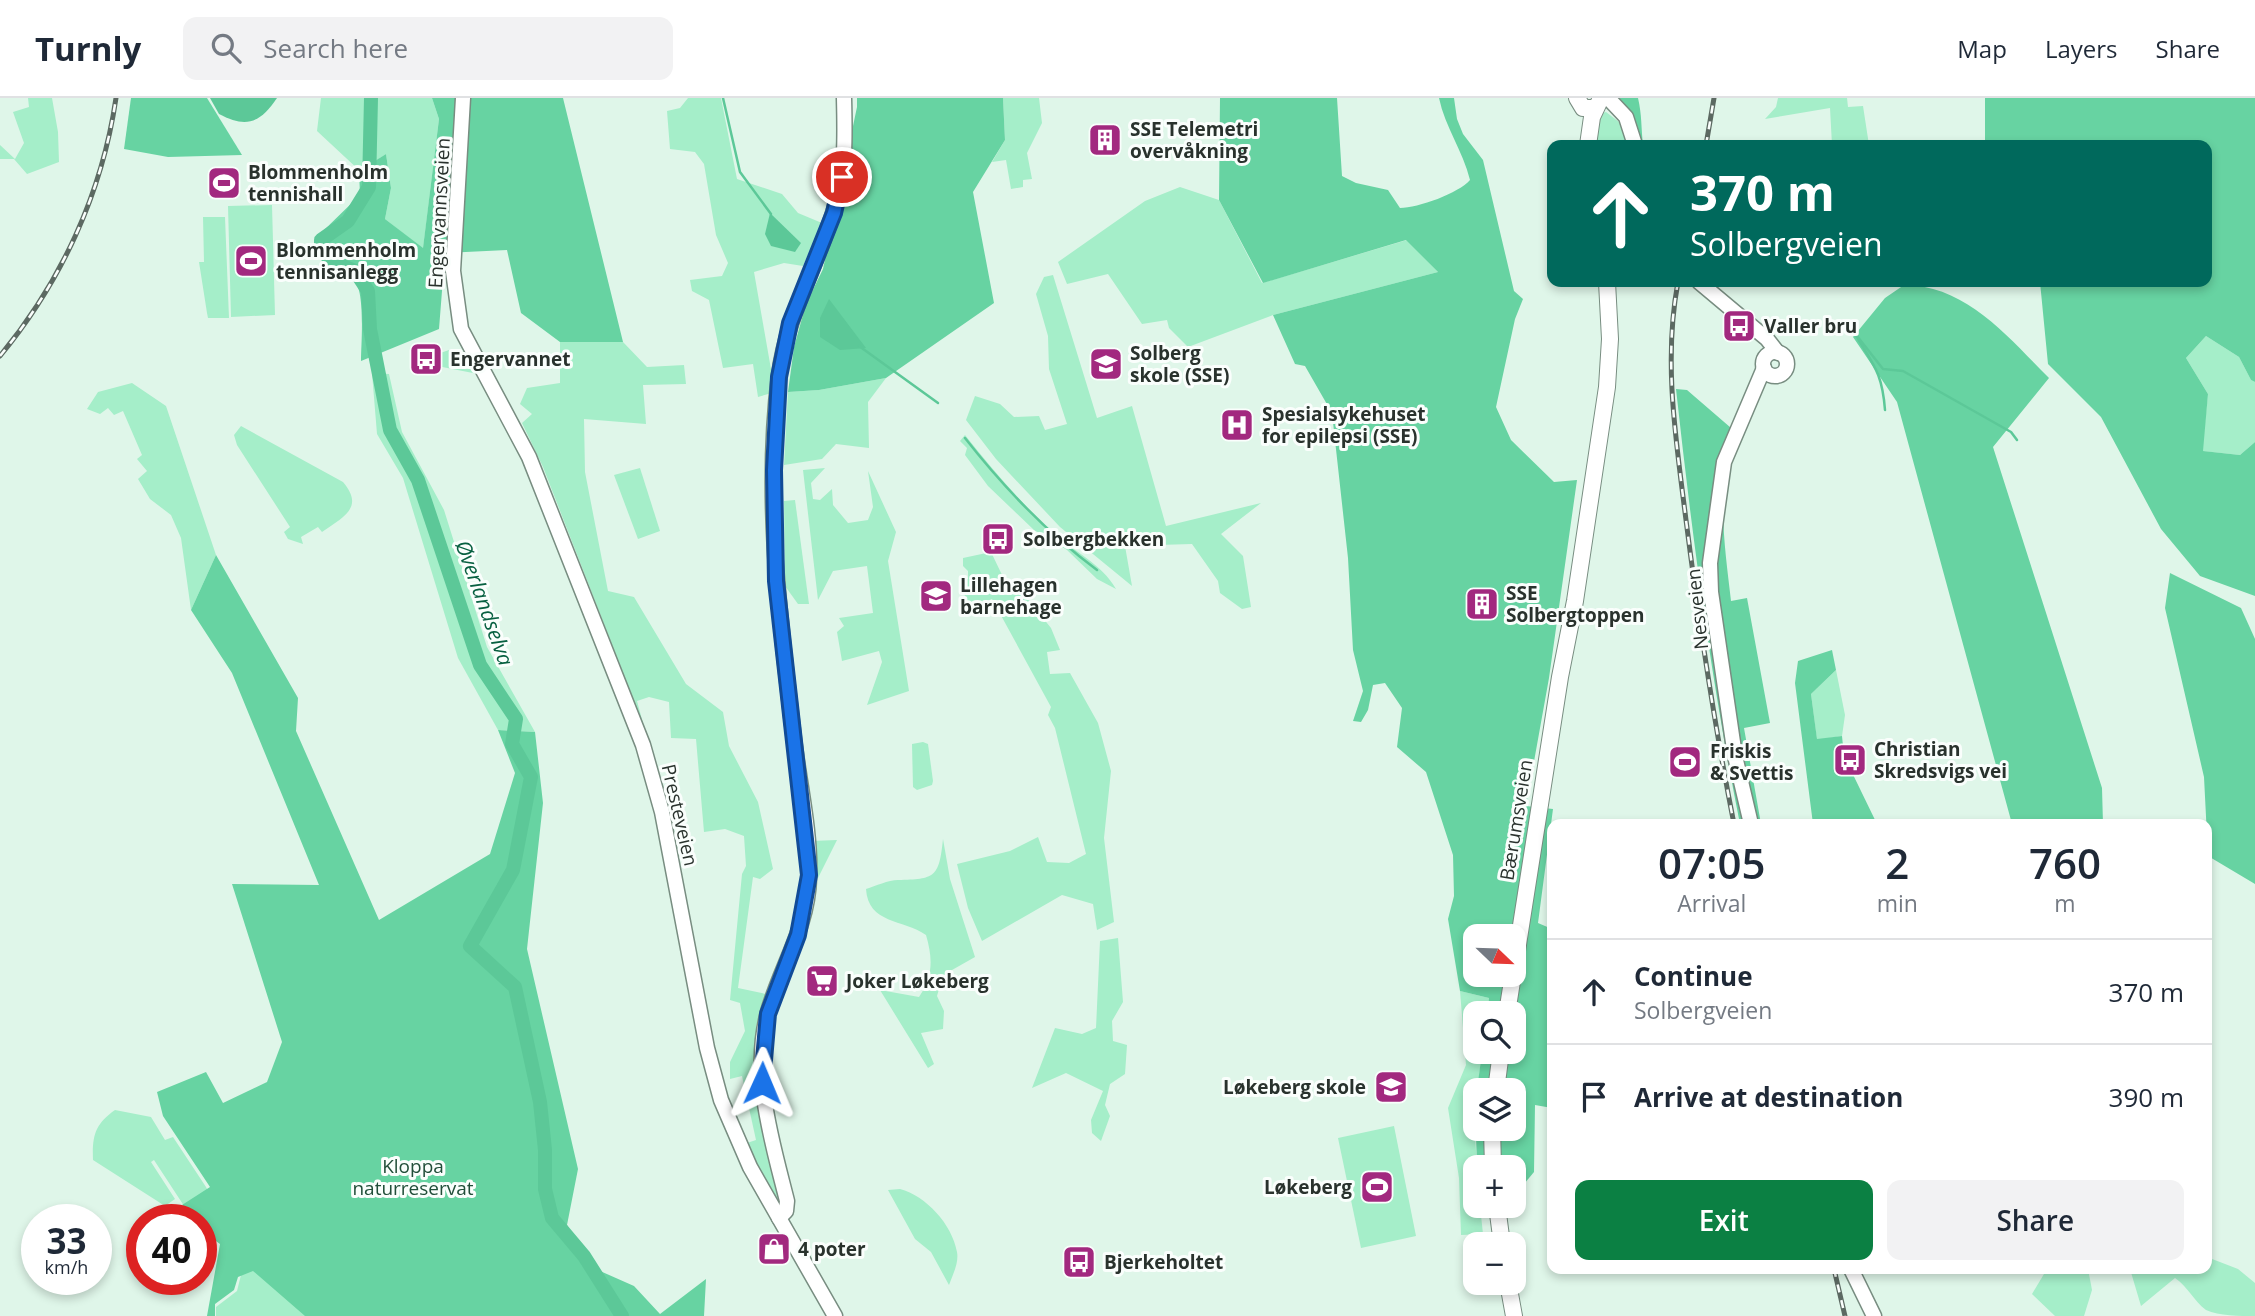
<!DOCTYPE html>
<meta charset="utf-8">
<style>
body{margin:0;font-family:"Open Sans",sans-serif;background:#f2f2f3;color:#1f2937;height:100vh;display:flex;flex-direction:column;font-size:26px;white-space:nowrap}
*{box-sizing:border-box;margin:0}
p{font-size:23px;color:#747a83}
.icon{flex:none;width:38px;height:38px;fill:none;stroke:currentColor;stroke-width:2;stroke-linecap:round;stroke-linejoin:round}
.map{position:relative;flex:1;overflow:hidden}
.details{position:absolute;left:1547px;top:721px;width:665px;height:455px;display:flex;flex-direction:column;background:#fff;border-radius:14px;box-shadow:0 4px 10px #0003}
.details>*{flex:none}
.guide{position:absolute;left:1547px;top:42px;width:665px;height:147px;border-radius:14px;box-shadow:0 4px 10px #0003;background:#00695c;color:#fff;overflow:hidden}
.needle{width:46px;rotate:113deg}
.tools{position:absolute;left:1463px;top:826px;display:grid;gap:14px}
.tools a{display:grid;place-items:center;width:63px;height:63px;border-radius:14px;background:#fff;box-shadow:0 4px 10px #0003;font-size:35px}
.speed{position:absolute;left:21px;top:1106px;display:flex;gap:14px;font-size:35px;font-weight:700;text-align:center}
.speed>*{display:grid;place-content:center;width:91px;height:91px;border-radius:50%;background:#fff;box-shadow:0 4px 10px #0003;line-height:1}
.speed small{font-size:18px;font-weight:400}
.speed .limit{border:10px solid #d22;background:#fff;color:#111}
.pin{position:absolute;display:grid;place-items:center;width:60px;height:60px;color:#fff;margin:-30px;border:4px solid #fff;border-radius:50%;box-shadow:0 2px 7px #0007}
.me{position:absolute;width:77px;margin:-38px;rotate:1deg;stroke-linejoin:round;filter:drop-shadow(0 0 5px #0008)}
.turn{display:flex;align-items:center;gap:24px;height:147px;padding:0 28px;font-size:32px}
.turn .icon{width:91px;height:91px;stroke-width:2.5}
.turn b{display:block;font-size:49px;line-height:60px}
.eta{display:flex;justify-content:space-evenly;align-items:center;height:119px;text-align:center}
.eta b{font-size:42px;font-weight:600;line-height:49px}
.primary-button{display:flex;gap:14px;margin-top:auto;padding:14px 28px}
.primary-button a{flex:1;height:80px;border-radius:14px;background:#0b8043;color:#fff;font-size:28px;font-weight:600;line-height:80px;text-align:center}
.primary-button a+a{background:#f2f2f3;color:#1f2937}
ul{padding:0;list-style:none}
li{display:flex;align-items:center;gap:21px;height:105px;padding:0 28px;border-top:2px solid #e0e1e3}
li div{flex:1}
li b{display:block;font-size:26px}
li em{font-style:normal}
header{display:flex;align-items:center;gap:42px;box-sizing:border-box;height:98px;padding:0 35px;background:#fff;border-bottom:2px solid #e0e1e3}
header strong{font-size:33px}
nav{display:flex;gap:38px;margin-inline-start:auto;font-size:24px}
.search{width:490px;height:63px;background:#f2f2f3;display:flex;align-items:center;gap:18px;box-sizing:border-box;padding:0 24px;border-radius:14px;color:#747a83;font-size:26px}
.map>svg:first-child{display:block}
.green{fill:#a5eec9}
.forest{fill:#67d3a2;fill-rule:evenodd}
.water{fill:#5cc898}
.lines{fill:none;stroke-linecap:round;stroke-linejoin:round}
.stream{stroke:#5cc898;stroke-width:2.5}
.river{stroke:#5cc898;stroke-width:14}
.secondary-casing{stroke:#788d81;stroke-width:17}
.primary-casing{stroke:#788d81;stroke-width:18}
.secondary{stroke:#fff;stroke-width:14}
.primary{stroke:#fff;stroke-width:16}
.rail-casing{stroke:#5c6962;stroke-width:5}
.rail{stroke:#fafefc;stroke-width:2.5;stroke-dasharray:8;stroke-linecap:butt}
.route-casing{stroke:#114b97;stroke-width:18}
.route{stroke:#1a73e8;stroke-width:12}
.labels{text-anchor:middle;stroke-width:6;stroke-linejoin:round;paint-order:stroke}
.poi-label{font-size:19px;font-weight:bold;fill:#29322d;stroke:#fafefc;text-anchor:start}
.street-label{font-size:19px;fill:#29322d;stroke:#fafefc}
.park-label{font-size:19px;fill:#214e39;stroke:#fafefc}
.water-label{font-size:21px;font-style:italic;fill:#086041;stroke:#fafefc}
</style>
<header>
<strong>Turnly</strong>
<div class="search"><svg class="icon" aria-label="search" viewBox="0 0 24 24"><circle cx="10" cy="10" r="6"/><path d="M15 15l6 6"/></svg>Search here</div>
<nav><a>Map</a><a>Layers</a><a>Share</a></nav>
</header>
<div class="map">
<svg width="2255" height="1218" viewBox="0 0 2255 1218">
<rect width="100%" height="100%" fill="#dff6e9"/>
<!-- green -->
<g class="green">
<path d="M28 0H52L58 34 59 64 27 76 14 61H0V47L15 61 24 45 13 14 29 9Z"/>
<path d="M321 0H432L439 21 423 151 385 121 391 90 386 56 360 73 317 33Z"/>
<path d="M688 0H721L737 81 782 96 798 115 822 125 803 168 784 165 754 174 775 294 758 299 753 266 723 270 709 202 692 193 690 182 722 178 728 165 716 137 704 66 695 54 670 51 667 13 680 10Z"/>
<path d="M1003 0H1039L1042 25 1027 55 1032 81 1023 82V89L1011 91 1006 62 992 64 1005 42Z"/>
<path d="M1778 0H1847L1848 9 1863 8 1869 47H1832L1830 10 1765 21 1776 9Z"/>
<path d="M1606 14 1623 27 1629 47H1592L1598 16Z"/>
<path d="M1180 89 1219 102 1262 185 1407 142 1438 174 1273 217 1188 249 1169 230 1167 222 1142 226 1108 176 1067 186 1058 164 1145 103Z"/>
<path d="M272 107 275 217 231 219 228 108Z"/>
<path d="M203 119H225L229 220H208L207 215 199 164H204Z"/>
<path d="M1053 177 1097 320 1132 308 1166 428 1261 405 1221 436 1243 458 1251 509 1242 511 1220 495 1218 483 1192 446 1125 448 1132 488 1060 429 996 361 966 322 975 298 1000 306 1014 319 1039 318 1045 332 1067 326 1049 271 1048 238 1036 196 1044 179Z"/>
<path d="M2206 238 2239 259 2251 282 2255 284V344L2240 357 2202 353 2208 296 2186 260Z"/>
<path d="M560 244H623L647 269 684 267 686 286 643 287 646 326 584 321 585 374 608 493 634 499 686 586 723 614 729 648 758 704 773 771 760 781 753 779 738 890 766 896 756 928 761 1029 780 1098 779 1102 773 1101 744 1046 756 1042 742 978 730 981V964L745 933 740 905 730 902 742 776 746 768 744 738 725 731 704 734 696 641 671 640 669 604 649 599 637 603 644 629 543 369 522 325 532 316 520 306 527 290 560 285Z"/>
<path d="M449 252 462 255 478 276 427 266 426 260Z"/>
<path d="M372 275 389 276 402 334 444 412 487 549 535 634 498 632 458 560 403 380 377 336Z"/>
<path d="M886 280 868 304 869 350 836 346 822 361 784 367 788 294 819 292Z"/>
<path d="M132 285 166 308 216 457 191 512 181 440 171 417 150 401 138 381 147 373 137 361 142 357 123 313 114 317 108 310 100 316 87 311 98 294Z"/>
<path d="M241 328 343 384C365 410 343 419 322 434L318 429 301 439 303 446 288 441 284 434 290 429 237 347 234 337Z"/>
<path d="M965 337C992 371 1020 404 1052 434 1073 453 1102 466 1116 491L1097 481 1067 452 1034 432 988 388 965 357 967 350 960 343Z"/>
<path d="M640 370 660 433 638 441 614 377Z"/>
<path d="M825 370 811 385 813 401 820 402 832 391 833 407 848 425 868 422 873 409 868 373 896 434 888 463 909 593 867 607 882 564 879 553 842 563 837 534 844 528 839 520 873 515 867 468 833 473 818 502 803 372Z"/>
<path d="M795 402 809 506H798L785 488 784 403Z"/>
<path d="M991 454 1003 479 1026 499 1051 530 1060 552 1047 554 1050 576 1070 575 1098 625 1111 673 1104 740 1114 824 1097 832 1093 806 1062 797 982 843 968 810 957 766 1010 753 1038 739 1047 764 1069 765 1086 756 1055 630 1048 617 1051 609 992 501 971 510 964 496V482L968 481V473L963 468V460Z"/>
<path d="M1836 572 1845 617 1842 638 1817 642 1811 596Z"/>
<path d="M923 644 928 646 933 683 932 687 917 692 913 689 912 646Z"/>
<path d="M943 741 950 781 975 859 952 872 941 884 937 898 944 913 943 931 921 935 934 966 928 970 880 892 919 899C933 879 933 861 926 837 903 821 868 826 866 791 876 788 888 782 898 782 935 781 939 780 943 741Z"/>
<path d="M837 742 818 780 814 779 811 743Z"/>
<path d="M1118 840 1123 904 1112 923 1113 943 1127 947 1125 976 1110 986 1105 1007 1110 1018 1101 1043 1092 1035 1091 1022 1103 993 1066 975 1032 990 1055 930 1082 936 1096 930 1100 843Z"/>
<path d="M1460 893 1489 900 1487 915H1475V954H1482L1474 1021 1477 1069 1475 1108H1480L1483 1136 1461 1137 1459 1080 1448 1010 1466 967Z"/>
<path d="M115 1012 151 1019 165 1042 173 1039 206 1089 237 1147 307 1218H216V1209L237 1193 241 1177 224 1148 201 1132V1122H186L188 1114 154 1062 151 1064 175 1101 165 1108 93 1062C92 1038 95 1026 115 1012Z"/>
<path d="M1394 1028 1416 1138 1361 1150 1338 1040Z"/>
<path d="M900 1091C926 1098 952 1126 957 1154 959 1165 953 1176 949 1187L931 1154 915 1141 888 1092Z"/>
<path d="M2207 1159 2238 1171 2255 1185V1218C2240 1218 2219 1218 2206 1212 2194 1203 2188 1189 2175 1180L2141 1208 2130 1171H2207Z"/>
<path d="M2047 1171H2088L2092 1192 2084 1218H2055L2032 1196Z"/>
</g>
<!-- forest -->
<g class="forest">
<path d="M131 0H207L242 57 168 59 124 51Z"/>
<path d="M432 0H563L623 244H560L521 215 507 152 445 155 439 231 361 263C361 245 366 192 353 180 342 169 328 166 318 154L319 137 360 97 359 73 386 56 391 90 385 121 423 150 439 21Z"/>
<path d="M857 0H1003L1005 42 973 94 994 205 886 280 819 292 788 294 794 249 806 206 823 171 857 9Z"/>
<path d="M1220 0H1337L1342 78 1356 85 1388 92 1400 110C1418 110 1459 95 1470 82 1463 53 1445 29 1439 0H1454L1457 21 1463 36 1483 62 1514 193 1523 201 1515 221 1496 309 1511 342 1554 384 1577 382 1549 580 1526 708 1553 711 1538 825 1552 831V1010L1535 1007 1534 1074 1514 1098V1069H1477L1475 1008V1031H1514V992H1477L1482 954H1514V915H1487L1489 900 1460 893 1448 821 1454 798 1453 757 1426 674 1397 649 1402 610 1385 585 1373 587 1368 612 1361 624 1353 623 1363 593 1353 552 1348 460 1332 315 1305 268 1295 266 1273 217 1438 174 1406 142 1263 185 1219 102ZM1475 838H1514V877H1475Z"/>
<path d="M1615 0H1638C1642 17 1641 30 1643 47Z"/>
<path d="M1985 0H2255V284L2251 282 2239 259 2206 238 2186 260 2208 296 2203 353 2240 357 2255 344V498L2200 478 2161 431 2101 319 2048 266 2040 184H2207V47H1985Z"/>
<path d="M1904 187C1966 187 2008 239 2049 280L1993 349 2102 690 2103 726H2012L1897 304 1853 239 1885 200Z"/>
<path d="M1676 291 1687 292 1738 336C1714 388 1725 448 1731 503L1747 500 1770 625 1744 630 1761 726H1740C1711 582 1692 437 1676 291Z"/>
<path d="M216 457 298 600 296 633 379 822 490 756 515 675 498 632 535 634 543 705 527 851 578 1071 567 1127 591 1169 634 1188 660 1216 706 1181 704 1218H305L253 1173 238 1179 234 1192 215 1206V1218H207L220 1146 201 1132V1122L184 1119 190 1116 182 1107 210 1089 163 1018 157 994 206 974 223 1005 267 984 282 944 232 786 319 787 232 575 191 512Z"/>
<path d="M2170 475 2241 510 2255 541V786L2208 758 2204 679 2165 510Z"/>
<path d="M1832 552 1836 572 1811 596 1817 641 1842 638 1844 658 1877 726H1813L1795 585 1798 563Z"/>
</g>
<!-- water -->
<g class="water">
<path d="M210 0H277C261 24 247 31 219 16Z"/>
<path d="M770 115 801 145 795 154 771 148 765 136Z"/>
<path d="M829 201 866 250 840 252 820 239V220Z"/>
</g>
<g class="lines">
<!-- stream -->
<g class="stream">
<path d="M723 0 740 74 771 116"/>
<path d="M1854 234C1872 266 1882 272 1885 312"/>
<path d="M1857 238 1883 271 1903 273 2011 334 2017 342"/>
<path d="M859 248 938 305"/>
<path d="M965 340C1005 391 1046 434 1097 472"/>
</g>
<!-- river -->
<path class="river" d="M371 0 369 89 348 123 321 142V152L333 164 355 173 368 193 370 231 390 332 418 382 480 567 516 621 512 646 531 679 513 772 470 848 515 889 540 1004 545 1052V1091L552 1120 584 1158 622 1218"/>
<defs>
<g id="secondary">
<path d="M463 0 453 173 461 231 529 359 643 647 662 714 707 950 721 1002 750 1069 835 1218"/>
<path d="M1608 0 1626 19 1635 47"/>
<path d="M1699 184 1767 241 1778 255"/>
<circle cx="1775" cy="266" r="12"/>
<path d="M1751 726 1735 658 1711 494 1710 465 1724 364 1764 270"/>
<path d="M779 1120 786 1113 787 1103C772 1043 751 977 768 914 781 868 808 829 809 780 811 732 798 681 793 633 779 515 764 397 779 278 786 218 817 169 834 112 846 75 845 38 844 0"/>
<path d="M1851 1171 1874 1218"/>
</g>
<g id="primary">
<path d="M1577 0 1583 10H1595"/>
<path d="M1588 47 1592 19 1601 0"/>
<path d="M1514 872 1560 579 1575 503 1607 289 1610 241 1607 184"/>
<path d="M1507 915 1513 877"/>
<path d="M1496 992 1501 954"/>
<path d="M1492 1031 1493 1069"/>
<path d="M1497 1108 1502 1146"/>
<path d="M1508 1185 1514 1218"/>
</g>
</defs>
<!-- secondary casing -->
<use href="#secondary" class="secondary-casing"/>
<!-- primary casing -->
<use href="#primary" class="primary-casing"/>
<!-- secondary -->
<use href="#secondary" class="secondary"/>
<!-- primary -->
<use href="#primary" class="primary"/>
<defs>
<g id="rail">
<path d="M1706 47 1714 0"/>
<path d="M1678 184C1663 263 1676 342 1686 422 1699 524 1714 625 1734 726"/>
<path d="M0 258C61 184 102 96 116 0"/>
<path d="M1834 1171 1845 1218"/>
</g>
</defs>
<!-- rail casing -->
<use href="#rail" class="rail-casing"/>
<!-- rail -->
<use href="#rail" class="rail"/>
</g>
<g class="lines">
<defs>
<path id="route" d="M762 985 768 916 798 837 809 777 776 483 774 372 779 279 790 225 834 115 842 79"/>
</defs>
<!-- route casing -->
<use href="#route" class="route-casing"/>
<!-- route -->
<use href="#route" class="route"/>
</g>
<!-- icons -->
<defs>
<symbol id="building-square" viewBox="-11 -11 22 22"><rect x="-9" y="-9" width="18" height="18" rx="4" fill="#a2297f" stroke="#fafefc"/><path d="M-4-6H4V6H1V3H-1V6H-4ZM-2.5-4.3h1.7v1.8h-1.7ZM.8-4.3h1.7v1.8H.8ZM-2.5-1h1.7V.8h-1.7ZM.8-1h1.7V.8H.8Z" fill="#fff"/></symbol>
<symbol id="stadium-square" viewBox="-11 -11 22 22"><rect x="-9" y="-9" width="18" height="18" rx="4" fill="#a2297f" stroke="#fafefc"/><path d="M0-5a6.5 5 0 1 0 0 10a6.5 5 0 1 0 0-10ZM-3.5-1.8h7v3.6h-7Z" fill="#fff"/></symbol>
<symbol id="bus-square" viewBox="-11 -11 22 22"><rect x="-9" y="-9" width="18" height="18" rx="4" fill="#a2297f" stroke="#fafefc"/><path d="M-5-6H5V4H4V6H2V4H-2V6H-4V4H-5ZM-3.5-4V0h7V-4ZM-3.5 1.2v1.5H-2V1.2ZM2 1.2v1.5H3.5V1.2Z" fill="#fff"/></symbol>
<symbol id="school-square" viewBox="-11 -11 22 22"><rect x="-9" y="-9" width="18" height="18" rx="4" fill="#a2297f" stroke="#fafefc"/><path d="M0-5L7-2L0 1L-7-2ZM-4 1L0 2.5L4 1V4Q0 6-4 4Z" fill="#fff"/></symbol>
<symbol id="hospital-square" viewBox="-11 -11 22 22"><rect x="-9" y="-9" width="18" height="18" rx="4" fill="#a2297f" stroke="#fafefc"/><path d="M-5-5h3v3.5h4V-5h3V5h-3V1.5h-4V5h-3Z" fill="#fff"/></symbol>
<symbol id="supermarket-square" viewBox="-11 -11 22 22"><rect x="-9" y="-9" width="18" height="18" rx="4" fill="#a2297f" stroke="#fafefc"/><path d="M-6-5.5h2.5l.6 2H6L4.5 2H-2.5L-4.4-4H-6ZM-1.5 3.2a1.3 1.3 0 1 0 .1 0ZM3 3.2a1.3 1.3 0 1 0 .1 0Z" fill="#fff"/></symbol>
<symbol id="shop-square" viewBox="-11 -11 22 22"><rect x="-9" y="-9" width="18" height="18" rx="4" fill="#a2297f" stroke="#fafefc"/><path d="M-5-2.5h2.3a2.7 3.5 0 0 1 5.4 0H5L5.5 6h-11ZM-1.5-2.5h3a1.5 2.3 0 0 0-3 0Z" fill="#fff"/></symbol>
</defs>
<g fill-rule="evenodd">
<use href="#building-square" x="1086" y="23" width="38" height="38"/>
<use href="#stadium-square" x="205" y="66" width="38" height="38"/>
<use href="#stadium-square" x="232" y="144" width="38" height="38"/>
<use href="#bus-square" x="1720" y="209" width="38" height="38"/>
<use href="#bus-square" x="407" y="242" width="38" height="38"/>
<use href="#school-square" x="1087" y="247" width="38" height="38"/>
<use href="#hospital-square" x="1218" y="308" width="38" height="38"/>
<use href="#bus-square" x="979" y="422" width="38" height="38"/>
<use href="#school-square" x="917" y="479" width="38" height="38"/>
<use href="#building-square" x="1463" y="487" width="38" height="38"/>
<use href="#bus-square" x="1831" y="643" width="38" height="38"/>
<use href="#stadium-square" x="1666" y="645" width="38" height="38"/>
<use href="#supermarket-square" x="803" y="864" width="38" height="38"/>
<use href="#school-square" x="1372" y="970" width="38" height="38"/>
<use href="#stadium-square" x="1358" y="1070" width="38" height="38"/>
<use href="#shop-square" x="755" y="1132" width="38" height="38"/>
<use href="#bus-square" x="1060" y="1145" width="38" height="38"/>
</g>
<g class="labels">
<!-- poi labels -->
<g class="poi-label">
<text x="1130" y="38">SSE Telemetri<tspan x="1130" dy="22">overvåkning</tspan></text>
<text x="248" y="81">Blommenholm<tspan x="248" dy="22">tennishall</tspan></text>
<text x="276" y="159">Blommenholm<tspan x="276" dy="22">tennisanlegg</tspan></text>
<text x="1764" y="235">Valler bru</text>
<text x="1130" y="262">Solberg<tspan x="1130" dy="22">skole (SSE)</tspan></text>
<text x="450" y="268">Engervannet</text>
<text x="1262" y="323">Spesialsykehuset<tspan x="1262" dy="22">for epilepsi (SSE)</tspan></text>
<text x="1023" y="448">Solbergbekken</text>
<text x="960" y="494">Lillehagen<tspan x="960" dy="22">barnehage</tspan></text>
<text x="1506" y="502">SSE<tspan x="1506" dy="22">Solbergtoppen</tspan></text>
<text x="1874" y="658">Christian<tspan x="1874" dy="22">Skredsvigs vei</tspan></text>
<text x="1710" y="660">Friskis<tspan x="1710" dy="22">&amp; Svettis</tspan></text>
<text x="846" y="890">Joker Løkeberg</text>
<text x="1366" y="996" text-anchor="end">Løkeberg skole</text>
<text x="1352" y="1096" text-anchor="end">Løkeberg</text>
<text x="798" y="1158">4 poter</text>
<text x="1104" y="1171">Bjerkeholtet</text>
</g>
<!-- street labels -->
<g class="street-label">
<text transform="translate(439 115) rotate(-87)" y="7">Engervannsveien</text>
<text transform="translate(1697 511) rotate(-96)" y="7">Nesveien</text>
<text transform="translate(680 717) rotate(77)" y="7">Presteveien</text>
<text transform="translate(1516 722) rotate(-81)" y="7">Bærumsveien</text>
</g>
<!-- park labels -->
<g class="park-label">
<text x="413" y="1075">Kloppa<tspan x="413" dy="22">naturreservat</tspan></text>
</g>
<!-- water labels -->
<g class="water-label">
<text transform="translate(484 505) rotate(70)" y="7">Øverlandselva</text>
</g>
</g>
</svg>
<div class="tools">
<a><svg class="needle" viewBox="-14 -14 28 28"><path d="M0-13l5 13h-10z" fill="#e53935"/><path d="M0 13l5-13h-10z" fill="#747a83"/></svg></a>
<a><svg class="icon" aria-label="search" viewBox="0 0 24 24"><circle cx="10" cy="10" r="6"/><path d="M15 15l6 6"/></svg></a>
<a><svg class="icon" aria-label="layers" viewBox="0 0 24 24"><path d="M12 4l9 5-9 5-9-5zM3 14l9 5 9-5"/></svg></a>
<a>+</a>
<a>−</a>
</div>
<div class="speed"><div>33<small>km/h</small></div><div class="limit">40</div></div>
<div class="pin" style="left:842px;top:79px;background:#d93025"><svg class="icon" aria-label="arrive" viewBox="0 0 24 24"><path d="M6 21V4h12l-3 4 3 4H6"/></svg></div>
<svg class="me" style="left:762px;top:985px" viewBox="-20 -20 40 40"><path d="M0-17L14 15 0 8-14 15z" fill="#1a73e8" stroke="#fff" stroke-width="4"/></svg>
<div class="guide">
<div class="turn"><svg class="icon" aria-label="ahead" viewBox="0 0 24 24"><path d="M12 20V5M6 11l6-6 6 6"/></svg><div><b>370 m</b>Solbergveien</div></div>
</div>
<section class="details">
<div class="eta">
<div><b>07:05</b><p>Arrival</p></div>
<div><b>2</b><p>min</p></div>
<div><b>760</b><p>m</p></div>
</div>
<ul>
<li><svg class="icon" aria-label="ahead" viewBox="0 0 24 24"><path d="M12 20V5M6 11l6-6 6 6"/></svg><div><b>Continue</b><p>Solbergveien</p></div><em>370 m</em></li>
<li><svg class="icon" aria-label="arrive" viewBox="0 0 24 24"><path d="M6 21V4h12l-3 4 3 4H6"/></svg><div><b>Arrive at destination</b></div><em>390 m</em></li>
</ul>
<div class="primary-button"><a>Exit</a><a>Share</a></div>
</section>
</div>
